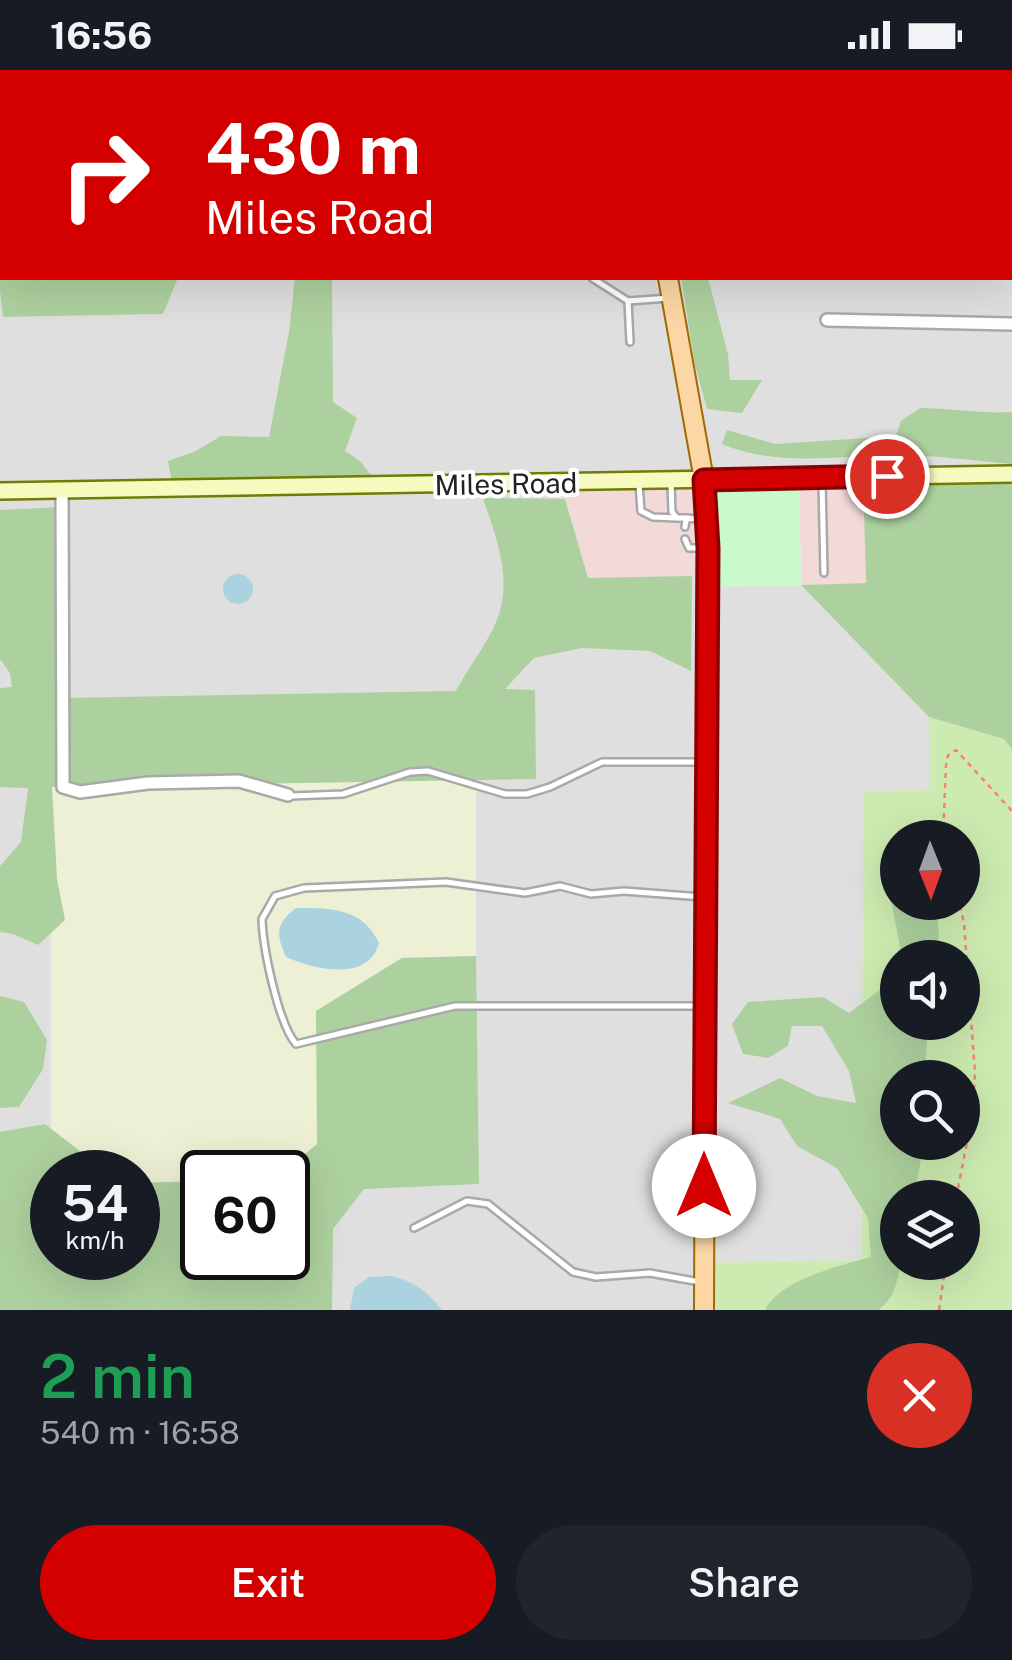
<!DOCTYPE html>
<meta charset="utf-8">
<style>
body{margin:0;font-family:"Public Sans",sans-serif;background:#20242c;color:#f1f3f6;height:100vh;display:flex;flex-direction:column;font-size:38px;white-space:nowrap}
*{box-sizing:border-box;margin:0}
p{font-size:32px;color:#9ea1a6}
.icon{flex:none;width:55px;height:55px;fill:none;stroke:currentColor;stroke-width:2;stroke-linecap:round;stroke-linejoin:round}
.map{position:relative;height:1240px;overflow:hidden}
.details{display:flex;flex-direction:column;background:#171b24;flex:1}
.details>*{flex:none}
.top-card{position:absolute;left:0px;top:0px;width:1012px;height:210px;box-shadow:0 10px 40px #0002;background:#d40000;color:#fff;overflow:hidden}
.needle{width:65px;rotate:179deg}
.buttons{position:absolute;left:880px;top:750px;display:grid;gap:20px}
.buttons a{display:grid;place-items:center;width:100px;height:100px;border-radius:50%;background:#171b24;box-shadow:0 10px 40px #0002;font-size:50px}
.speed{position:absolute;left:30px;top:1080px;display:flex;gap:20px;font-size:50px;font-weight:700;text-align:center}
.speed>*{display:grid;place-content:center;width:130px;height:130px;border-radius:50%;background:#171b24;box-shadow:0 10px 40px #0002;line-height:1}
.speed small{font-size:25px;font-weight:400}
.speed .limit{border:5px solid #111;border-radius:15px;background:#fff;color:#111}
.pin{position:absolute;display:grid;place-items:center;width:85px;height:85px;color:#fff;margin:-42px;border:5px solid #fff;border-radius:50%;box-shadow:0 2px 10px #0007}
.me{position:absolute;width:110px;margin:-55px;rotate:0deg;stroke-linejoin:round;filter:drop-shadow(0 0 8px #0008)}
.turn{display:flex;align-items:center;gap:35px;height:210px;padding:0 40px;font-size:45px}
.turn .icon{width:130px;height:130px;stroke-width:2.5}
.turn b{display:block;font-size:70px;line-height:85px}
.round{display:grid;place-items:center;flex:none;width:105px;height:105px;border-radius:52px;background:#20242c}
.head{display:flex;align-items:center;justify-content:space-between;height:170px;padding:0 40px}
h1{font-size:60px;font-weight:600;line-height:75px;color:#1e9e55}
.button{display:flex;gap:20px;margin-top:auto;padding:20px 40px}
.button a{flex:1;height:115px;border-radius:60px;background:#d40000;color:#fff;font-size:40px;font-weight:600;line-height:115px;text-align:center}
.button a+a{background:#20242c;color:#f1f3f6}
.status{display:flex;justify-content:space-between;align-items:center;height:70px;padding:0 50px;background:#171b24;direction:ltr}
.status svg{height:28px;fill:currentColor}
.map>svg:first-child{display:block}
.residential{fill:#e0dfdf;fill-rule:evenodd}
.commercial{fill:#f2dad9}
.farmland{fill:#eef0d5}
.grass{fill:#cdebb0;fill-rule:evenodd}
.forest{fill:#add19e}
.park{fill:#c8facc}
.water{fill:#aad3df}
.lines{fill:none;stroke-linecap:round;stroke-linejoin:round}
.stream{stroke:#aad3df;stroke-width:4}
.lane-casing{stroke:#a9a9a9;stroke-width:10}
.street-casing{stroke:#a9a9a9;stroke-width:16}
.secondary-casing{stroke:#707d05;stroke-width:20}
.primary-casing{stroke:#a06b00;stroke-width:22}
.path{stroke:#fa8072;stroke-width:2.5;stroke-dasharray:5 5;stroke-linecap:butt}
.lane{stroke:#fff;stroke-width:5}
.street{stroke:#fff;stroke-width:11}
.secondary{stroke:#f7fabf;stroke-width:15}
.primary{stroke:#fcd6a4;stroke-width:18}
.route-casing{stroke:#8a0000;stroke-width:25}
.route{stroke:#d40000;stroke-width:18}
.labels{text-anchor:middle;stroke-width:8;stroke-linejoin:round;paint-order:stroke}
.street-label{font-size:28px;fill:#222;stroke:#fff}
</style>
<div class="status"><b>16:56</b><svg viewBox="0 0 49 12"><path d="M0 12V9h3v3zM5 12V6h3v6zM10 12V3h3v9zM15 12V0h3v12zM26 1h20v11H26zM47 4h2v5h-2z"/></svg></div>
<div class="map">
<svg width="1012" height="1240" viewBox="0 0 1012 1240">
<rect width="100%" height="100%" fill="#f2efe9"/>
<!-- residential -->
<g class="residential">
<path d="M641 0H1012V400L710 406 676 208H1010V2Z"/>
<path d="M178 208H668L708 517 801 515 929 647 930 720 863 721 862 1190 704 1193 703 1240H0V717L63 716V617L0 618V222L4 247 163 244ZM52 1102H138V1188H52ZM202 1102H288V1188H202Z"/>
</g>
<!-- commercial -->
<g class="commercial">
<path d="M863 407 866 513 801 515 799 408Z"/>
<path d="M704 410 707 505 588 508 561 413Z"/>
</g>
<!-- farmland -->
<path class="farmland" d="M476 710V886L402 888 316 941 318 1074 283 1102H202V1111L138 1113V1102H107L51 1059V717Z"/>
<!-- grass -->
<path class="grass" d="M929 647 1012 671V1240H703V1193L862 1190 863 721 929 720ZM898 768H962V832H898ZM898 888H962V952H898ZM898 1008H962V1072H898ZM898 1128H962V1192H898Z"/>
<!-- forest -->
<g class="forest">
<path d="M0 0H518L2 2V208H178L163 244 3 247 0 222Z"/>
<path d="M295 208H332L333 332 357 348 345 381 360 391 371 405 172 412 168 391 196 381 221 366 269 367 289 262Z"/>
<path d="M681 208H708L728 284 730 310H762L742 343 707 339 695 295Z"/>
<path d="M920 338C951 338 981 344 1012 342V394C974 391 935 385 897 385 836 385 780 398 722 374L727 360 775 374 896 366 901 351Z"/>
<path d="M1012 404V679L1004 669 929 647 801 515 866 513 863 407Z"/>
<path d="M483 428 565 429 588 508 692 506 691 601 650 581 582 578 534 588 505 619 535 620 536 709 52 717 57 809 65 850 38 875 13 864 0 862V796L21 772 28 718 0 717V618L12 617 10 603 0 589V440L62 437 64 628 456 621C468 598 487 574 496 552 514 510 496 468 483 428Z"/>
<path d="M897 782 898 832 937 833 939 870 935 887H902L889 819Z"/>
<path d="M476 886 479 1114 364 1119 333 1159 332 1240H0V1062L45 1054 107 1102H52V1188H138V1113L202 1111V1188H288V1102H283L317 1074 316 941 402 888Z"/>
<path d="M897 907 898 952 928 953 925 1007 898 1008V1072L924 1073 914 1127 898 1128C898 1163 910 1219 878 1240H765C781 1209 839 1196 871 1187L868 1148 837 1098 797 1076 780 1049 728 1033 780 1008 817 1026 856 1033 849 1001 822 956H792L788 976 768 988 743 984 732 954 748 932 823 927 849 943Z"/>
<path d="M0 926 24 932 47 970 43 999 19 1037 0 1038Z"/>
</g>
<!-- park -->
<path class="park" d="M799 408 801 515 707 517 704 410Z"/>
<!-- water -->
<g class="water">
<circle cx="238" cy="519" r="15"/>
<path d="M296 838C332 838 362 838 379 873 368 913 313 899 286 887 276 864 275 854 296 838Z"/>
<path d="M391 1206C416 1212 426 1221 442 1240H350L354 1218 369 1207Z"/>
</g>
<g class="lines">
<!-- stream -->
<g class="stream">
<path d="M465 0V2"/>
<path d="M1010 119H1012"/>
</g>
<defs>
<g id="lane">
<path d="M592 208 628 231 669 228"/>
<path d="M628 231 630 272"/>
<path d="M822 411 824 503"/>
<path d="M639 414 641 441 653 447 677 448"/>
<path d="M671 414 672 442 677 448H689"/>
<path d="M685 457 686 449 704 448"/>
<path d="M685 469 689 478H705"/>
<path d="M291 726 343 724 410 702 428 701 505 724H527L550 717 602 692H700"/>
<path d="M700 936H455L296 974C278 953 263 878 262 849L275 826 304 818 446 812 525 823 560 816 591 824 624 821 702 827"/>
<path d="M414 1158 467 1131 488 1134 573 1202 596 1207 650 1203 700 1212"/>
</g>
<g id="street">
<path d="M827 250 1012 254"/>
<path d="M62 420 63 717 80 722 148 713 239 711 288 725"/>
</g>
<path id="secondary" d="M0 421 1012 404"/>
<g id="primary">
<path d="M631 0V2"/>
<path d="M668 208 704 410 707 448 704 1240"/>
</g>
</defs>
<!-- lane casing -->
<use href="#lane" class="lane-casing"/>
<!-- street casing -->
<use href="#street" class="street-casing"/>
<!-- secondary casing -->
<use href="#secondary" class="secondary-casing"/>
<!-- primary casing -->
<use href="#primary" class="primary-casing"/>
<!-- path -->
<g class="path">
<path d="M943 768 946 695 948 685 956 680 1012 741"/>
<path d="M956 1128 972 1047 975 1003 964 853 959 832"/>
<path d="M939 1240 946 1192"/>
</g>
<!-- lane -->
<use href="#lane" class="lane"/>
<!-- street -->
<use href="#street" class="street"/>
<!-- secondary -->
<use href="#secondary" class="secondary"/>
<!-- primary -->
<use href="#primary" class="primary"/>
</g>
<g class="lines">
<defs>
<path id="route" d="M704 1116 708 478 704 410 887 406"/>
</defs>
<!-- route casing -->
<use href="#route" class="route-casing"/>
<!-- route -->
<use href="#route" class="route"/>
</g>
<g class="labels">
<!-- street labels -->
<g class="street-label">
<text transform="translate(506 414) rotate(-1)" y="10">Miles Road</text>
</g>
</g>
</svg>
<div class="buttons">
<a><svg class="needle" viewBox="-14 -14 28 28"><path d="M0-13l5 13h-10z" fill="#e53935"/><path d="M0 13l5-13h-10z" fill="#9ea1a6"/></svg></a>
<a><svg class="icon" aria-label="sound" viewBox="0 0 24 24"><path d="M4 9h4l5-4v14l-5-4H4zM17 9q2 3 0 6"/></svg></a>
<a><svg class="icon" aria-label="search" viewBox="0 0 24 24"><circle cx="10" cy="10" r="6"/><path d="M15 15l6 6"/></svg></a>
<a><svg class="icon" aria-label="layers" viewBox="0 0 24 24"><path d="M12 4l9 5-9 5-9-5zM3 14l9 5 9-5"/></svg></a>
</div>
<div class="speed"><div>54<small>km/h</small></div><div class="limit">60</div></div>
<div class="pin" style="left:887px;top:406px;background:#d93025"><svg class="icon" aria-label="arrive" viewBox="0 0 24 24"><path d="M6 21V4h12l-3 4 3 4H6"/></svg></div>
<svg class="me" style="left:704px;top:1116px" viewBox="-20 -20 40 40"><circle r="19" fill="#fff"/><path d="M0-13L10 11 0 6-10 11z" fill="#d40000"/></svg>
<div class="top-card">
<div class="turn"><svg class="icon" aria-label="right" viewBox="0 0 24 24"><path d="M7 20v-9h11M14 6l5 5-5 5"/></svg><div><b>430 m</b>Miles Road</div></div>
</div>
</div>
<section class="details">
<div class="head"><div><h1>2 min</h1><p>540 m · 16:58</p></div><a class="round" style="background:#d93025;color:#fff"><svg class="icon" aria-label="close" viewBox="0 0 24 24"><path d="M6 6l12 12M18 6L6 18"/></svg></a></div>
<div class="button"><a>Exit</a><a>Share</a></div>
</section>
